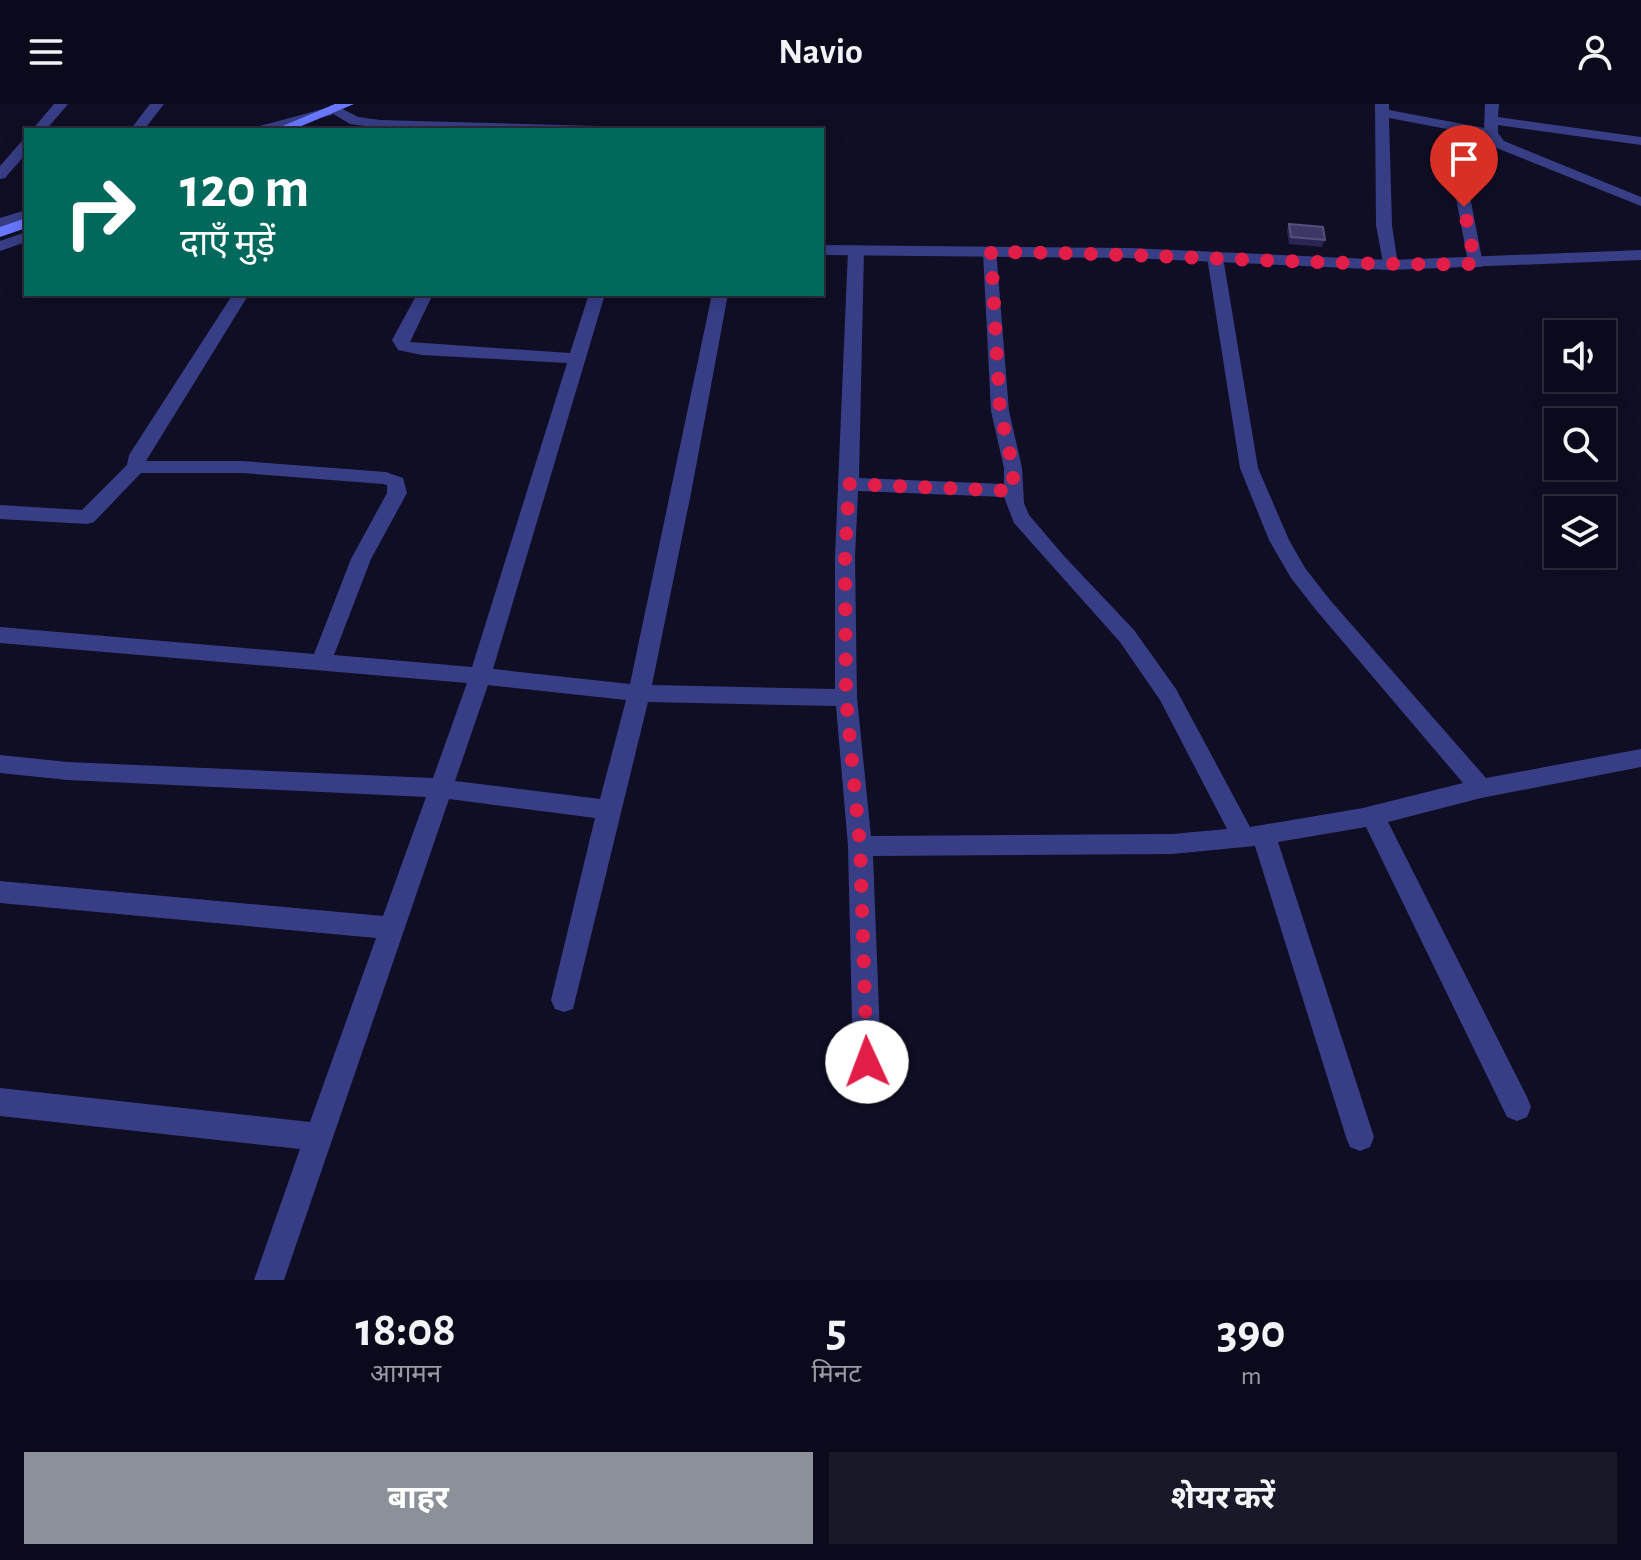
<!DOCTYPE html>
<html lang="hi">
<meta charset="utf-8">
<style>
body{margin:0;font-family:"Alegreya Sans","Noto Sans Devanagari",sans-serif;background:#191829;color:#f1f3f6;height:100vh;display:flex;flex-direction:column;font-size:30px;white-space:nowrap}
*{box-sizing:border-box;margin:0}
p{font-size:26px;color:#9a9aa3}
.icon{flex:none;width:44px;height:44px;fill:none;stroke:currentColor;stroke-width:2;stroke-linecap:round;stroke-linejoin:round}
.map{position:relative;height:1176px;overflow:hidden}
.drawer{display:flex;flex-direction:column;background:#0b0a1c;flex:1}
.drawer>*{flex:none}
.guide{position:absolute;left:24px;top:24px;width:800px;height:168px;border-radius:0px;box-shadow:0 4px 20px #0003,0 0 0 2px #2b2b3b;background:#00695c;color:#fff;overflow:hidden}
.buttons{position:absolute;left:1544px;top:216px;display:grid;gap:16px}
.buttons a{display:grid;place-items:center;width:72px;height:72px;border-radius:0px;background:#0b0a1c;box-shadow:0 4px 20px #0003,0 0 0 2px #2b2b3b;font-size:40px}
.pin{position:absolute;display:grid;place-items:center;width:68px;height:68px;color:#fff;margin:-82px -34px;border-radius:50% 50% 50% 0;rotate:-45deg;box-shadow:0 0 8px #0007}
.pin .icon{rotate:45deg}
.me{position:absolute;width:88px;margin:-44px;rotate:358deg;stroke-linejoin:round;filter:drop-shadow(0 0 6px #0008)}
.turn{display:flex;align-items:center;gap:28px;height:168px;padding:0 24px;font-size:36px}
.turn .icon{width:104px;height:104px;stroke-width:2.5}
.turn b{display:block;font-size:56px;line-height:68px}
.eta{display:flex;justify-content:space-evenly;align-items:center;height:136px;text-align:center}
.eta b{font-size:48px;font-weight:700;line-height:56px}
.button{display:flex;gap:16px;margin-top:auto;padding:16px 24px}
.button a{flex:1;height:92px;border-radius:0px;background:#8c9099;color:#fff;font-size:32px;font-weight:700;line-height:92px;text-align:center}
.button a+a{background:#191829;color:#f1f3f6}
header{display:flex;justify-content:space-between;align-items:center;height:104px;padding:0 24px;background:#0b0a1c;font-size:36px;font-weight:700}
.map>svg:first-child{display:block}
.lines{fill:none;stroke-linecap:round;stroke-linejoin:round}
.minor{fill:#373e86;fill-rule:evenodd}
.tertiary{fill:#373e86;fill-rule:evenodd}
.secondary{fill:#6978ff;fill-rule:evenodd}
.wall{fill:#2a2654}
.building{fill:#3c3866;stroke:#53507e;stroke-width:2}
.route{stroke:#e11d48;stroke-width:14;stroke-dasharray:0 25.2}
</style>
<header><svg class="icon" aria-label="menu" viewBox="0 0 24 24"><path d="M4 6h16M4 12h16M4 18h16"/></svg>Navio<svg class="icon" aria-label="person" viewBox="0 0 24 24"><circle cx="12" cy="8" r="4"/><path d="M4 21q1-7 8-7t8 7"/></svg></header>
<div class="map">
<svg width="1641" height="1176" viewBox="0 0 1641 1176">
<rect width="100%" height="100%" fill="#0f0e25"/>
<g class="lines">
<!-- minor -->
<g class="minor">
<path d="M54 0H68L46 26H32Z"/>
<path d="M150 0H164L144 26H130Z"/>
<path d="M1375 0H1389V6L1484 24 1485 0H1499L1498 13 1641 33V41L1498 21V29L1504 37 1641 93V102L1494 43 1486 32 1461 28V46L1483 160 1481 163H1469L1447 46V25L1389 14 1392 121 1398 161 1396 164H1384L1376 121Z"/>
<path d="M335 1 358 13 380 16 596 22 603 26 380 24 350 20 330 8V2Z"/>
<path d="M26 37V50L5 74 0 75V62L21 38Z"/>
<path d="M856 141 864 146 859 374 1004 380V364L991 307 983 148 991 143 996 145 1009 307 1022 364 1024 399 1029 411 1064 452 1134 526 1176 585 1250 723 1363 704 1463 679 1316 506 1291 474 1269 436 1240 364 1207 153 1215 148 1223 153 1258 364 1289 436 1305 464 1330 496 1486 674 1641 645V663L1481 694 1388 718 1527 993 1531 1003 1527 1013 1517 1017 1507 1013 1366 723 1278 738 1374 1033 1370 1043 1360 1047 1350 1043 1346 1033 1255 742 1172 750 873 752 881 958 877 967 867 971 857 967 853 958 848 742 836 602 648 598 573 905 564 908 555 905 551 896 595 714 449 695 284 1176H254L300 1045 0 1012V984L310 1018 376 834 0 799V777L383 812 426 693 68 676 0 669V651L68 658 433 674 467 579 0 539V523L314 550 351 455 387 389V381L383 380 242 369H141L94 418 87 420 0 415V401L82 406 127 361 129 351 233 190H249L146 357H242L386 368 403 374 407 389 371 455 334 551 472 563 567 259 422 251 398 246 392 236 417 190H433L410 238 570 249 589 190H605L493 565 630 580 712 190H728L692 384 652 581 835 585V453L848 146ZM858 387 1004 393 1014 419 1120 538 1160 596 1227 725 1172 730 871 732 857 594 855 453ZM488 581 626 596 600 695 455 677Z"/>
</g>
<!-- tertiary -->
<g class="tertiary">
<path d="M327 4 334 8 332 11 269 26H245Z"/>
<path d="M26 106V115L0 124V114Z"/>
<path d="M26 128V138L0 147V137Z"/>
<path d="M822 141 1130 144 1390 156 1641 146V156L1390 166 1130 154 822 151Z"/>
</g>
<!-- secondary -->
<g class="secondary">
<path d="M335 0H354L292 26H273Z"/>
<path d="M26 114V124L0 133V123Z"/>
</g>
</g>
<!-- wall -->
<path class="wall" d="M1289 120 1325 136 1322 143 1289 140 1287 127Z"/>
<!-- building -->
<path class="building" d="M1289 120 1323 123 1325 136 1291 133Z"/>
<g class="lines">
<!-- route -->
<path class="route" d="M867 958 860 742 846 594 845 453 849 380 1013 387V364L1000 307 991 148C1152 149 1314 162 1475 160L1464 103"/>
</g>
</svg>
<div class="buttons">
<a><svg class="icon" aria-label="sound" viewBox="0 0 24 24"><path d="M4 9h4l5-4v14l-5-4H4zM17 9q2 3 0 6"/></svg></a>
<a><svg class="icon" aria-label="search" viewBox="0 0 24 24"><circle cx="10" cy="10" r="6"/><path d="M15 15l6 6"/></svg></a>
<a><svg class="icon" aria-label="layers" viewBox="0 0 24 24"><path d="M12 4l9 5-9 5-9-5zM3 14l9 5 9-5"/></svg></a>
</div>
<div class="pin" style="left:1464px;top:103px;background:#d93025"><svg class="icon" aria-label="arrive" viewBox="0 0 24 24"><path d="M6 21V4h12l-3 4 3 4H6"/></svg></div>
<svg class="me" style="left:867px;top:958px" viewBox="-20 -20 40 40"><circle r="19" fill="#fff"/><path d="M0-13L10 11 0 6-10 11z" fill="#e11d48"/></svg>
<div class="guide">
<div class="turn"><svg class="icon" aria-label="right" viewBox="0 0 24 24"><path d="M7 20v-9h11M14 6l5 5-5 5"/></svg><div><b>120 m</b>दाएँ मुड़ें</div></div>
</div>
</div>
<section class="drawer">
<div class="eta">
<div><b>18:08</b><p>आगमन</p></div>
<div><b>5</b><p>मिनट</p></div>
<div><b>390</b><p>m</p></div>
</div>
<div class="button"><a>बाहर</a><a>शेयर करें</a></div>
</section>
